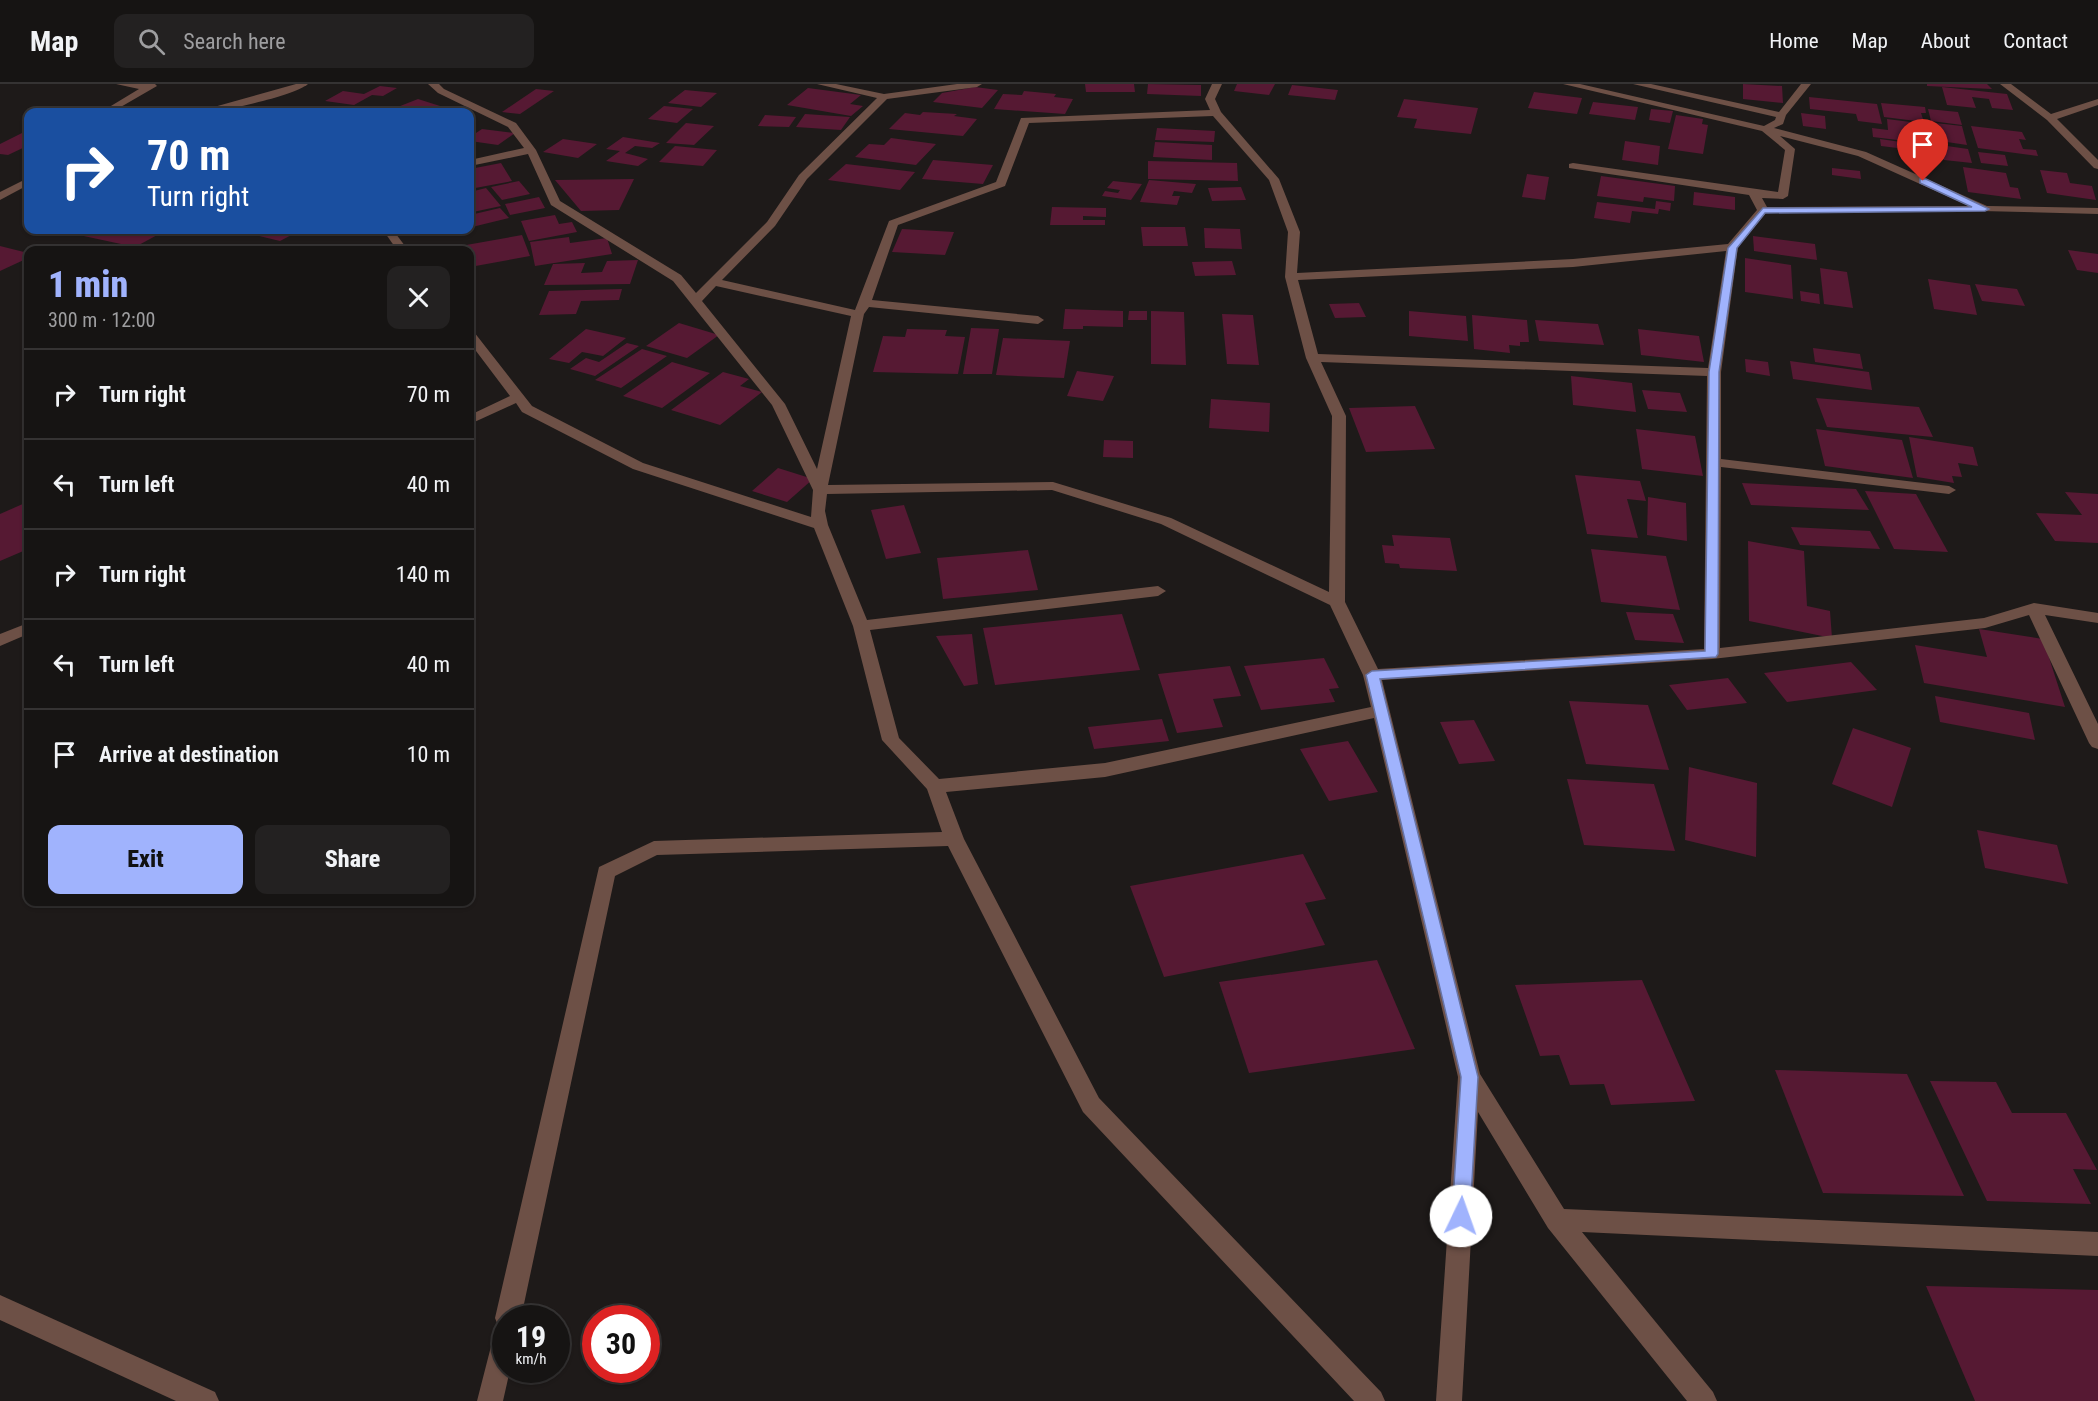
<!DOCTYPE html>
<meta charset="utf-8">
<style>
body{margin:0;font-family:"Roboto Condensed",sans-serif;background:#232121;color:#f1f3f6;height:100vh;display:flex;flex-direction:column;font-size:22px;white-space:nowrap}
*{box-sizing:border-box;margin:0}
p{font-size:20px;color:#9e9ea0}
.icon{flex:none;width:33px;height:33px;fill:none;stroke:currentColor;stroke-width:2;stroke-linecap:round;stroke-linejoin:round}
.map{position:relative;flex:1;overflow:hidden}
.sheet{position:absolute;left:24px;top:162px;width:450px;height:660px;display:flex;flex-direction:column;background:#161413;border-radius:12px;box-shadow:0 2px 4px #0004,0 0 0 2px #353333}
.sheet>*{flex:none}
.top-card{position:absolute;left:24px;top:24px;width:450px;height:126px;border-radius:12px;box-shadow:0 2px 4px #0004,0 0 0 2px #353333;background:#1a4fa0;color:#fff;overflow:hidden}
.speed{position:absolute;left:492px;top:1221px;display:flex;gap:12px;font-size:30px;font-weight:700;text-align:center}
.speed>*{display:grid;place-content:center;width:78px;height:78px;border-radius:50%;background:#161413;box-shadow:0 2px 4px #0004,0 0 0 2px #353333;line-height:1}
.speed small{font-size:15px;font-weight:400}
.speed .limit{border:9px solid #d22;background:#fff;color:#111}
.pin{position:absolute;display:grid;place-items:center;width:51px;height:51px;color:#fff;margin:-62px -26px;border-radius:50% 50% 50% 0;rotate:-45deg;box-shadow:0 0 6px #0007}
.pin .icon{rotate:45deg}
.me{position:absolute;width:66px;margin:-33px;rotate:3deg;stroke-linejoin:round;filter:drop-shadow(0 0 4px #0008)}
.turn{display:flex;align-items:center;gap:21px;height:126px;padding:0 24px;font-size:27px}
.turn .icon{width:78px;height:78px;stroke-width:2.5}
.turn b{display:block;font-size:42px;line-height:51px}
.round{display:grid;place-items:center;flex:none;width:63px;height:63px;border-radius:12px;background:#232121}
.headline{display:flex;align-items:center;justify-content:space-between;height:102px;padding:0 24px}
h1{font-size:36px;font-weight:800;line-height:45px;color:#a0b3fd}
.button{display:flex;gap:12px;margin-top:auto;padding:12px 24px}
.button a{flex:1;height:69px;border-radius:12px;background:#a0b3fd;color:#111;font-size:24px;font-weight:800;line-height:69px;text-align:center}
.button a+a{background:#232121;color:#f1f3f6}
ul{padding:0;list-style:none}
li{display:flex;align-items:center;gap:18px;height:90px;padding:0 24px;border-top:2px solid #353333}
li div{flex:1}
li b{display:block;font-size:22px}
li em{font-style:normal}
header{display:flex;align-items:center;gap:36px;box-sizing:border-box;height:84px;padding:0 30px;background:#161413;border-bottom:2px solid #353333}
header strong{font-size:28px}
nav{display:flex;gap:33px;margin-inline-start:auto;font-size:21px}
.search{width:420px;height:54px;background:#232121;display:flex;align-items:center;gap:15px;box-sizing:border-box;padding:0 21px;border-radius:12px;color:#9e9ea0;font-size:22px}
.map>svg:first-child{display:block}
.building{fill:#561933}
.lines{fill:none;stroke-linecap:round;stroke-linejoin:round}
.minor{fill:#6d5046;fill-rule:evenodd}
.route{fill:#a0b3fd;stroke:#6874a4;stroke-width:1.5}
</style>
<header>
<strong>Map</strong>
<div class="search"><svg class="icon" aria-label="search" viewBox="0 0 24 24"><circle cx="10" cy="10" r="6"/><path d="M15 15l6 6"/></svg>Search here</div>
<nav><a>Home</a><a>Map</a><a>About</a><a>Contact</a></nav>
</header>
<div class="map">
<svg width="2098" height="1317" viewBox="0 0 2098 1317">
<rect width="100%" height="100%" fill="#1e1a19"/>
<!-- building -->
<g class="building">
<path d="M1085 0H1134L1135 8H1086Z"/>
<path d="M1148 0 1201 1V12L1147 10Z"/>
<path d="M1237 0H1275L1269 11 1234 7Z"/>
<path d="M1743 0 1782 2 1783 19 1743 15Z"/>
<path d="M1927 0H1987L1992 5 1927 2Z"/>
<path d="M1292 1 1338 6 1335 16 1288 11Z"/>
<path d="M380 2 397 4 383 12 372 11 354 21 325 17 343 7 364 10Z"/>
<path d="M975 3 998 6 982 24 933 18 942 9Z"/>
<path d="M1942 3 2007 10 2013 26 1992 24 1989 15 1972 13 1976 24 1947 21Z"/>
<path d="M808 4 861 11 850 20 863 22 851 32 787 21Z"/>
<path d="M536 5 554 7 520 30 502 28Z"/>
<path d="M685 6 717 9 701 23 668 19Z"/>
<path d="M1024 7 1056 10 1054 13 1073 15 1065 30 994 25 1003 10 1022 11Z"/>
<path d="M1534 8 1582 14 1577 30 1528 24Z"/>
<path d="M1809 13 1877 20 1882 40 1858 37 1856 30 1810 25Z"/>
<path d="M418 15 440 22 424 28H385Z"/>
<path d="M1404 15 1478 24 1471 50 1414 44 1417 35 1397 33Z"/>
<path d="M1593 18 1638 23 1635 36 1589 30Z"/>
<path d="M1881 19 1925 23 1926 29H1921L1924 38 1884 33Z"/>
<path d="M664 22 693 25 677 39 648 35Z"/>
<path d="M1651 25 1673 27 1670 39 1649 36Z"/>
<path d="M1928 25 1958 28 1962 41 1931 37Z"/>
<path d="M923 28 957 30 954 32 977 35 963 52 889 45 905 29 920 31Z"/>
<path d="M1801 29 1825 32 1826 45 1803 42Z"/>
<path d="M805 30 850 33 841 46 796 43Z"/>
<path d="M765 31 796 33 789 43 758 42Z"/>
<path d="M1676 31 1703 35 1702 40 1708 41 1703 70 1668 65Z"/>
<path d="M1887 35 1926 40 1930 60 1873 53 1872 44 1888 46Z"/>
<path d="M686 39 714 42 694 61 666 59Z"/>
<path d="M1935 39 1962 42 1967 61 1940 57Z"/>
<path d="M1971 42 2022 48 2026 56 2019 55 2023 65 2036 66 2038 72 1978 64Z"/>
<path d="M1157 44 1215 47 1214 58 1155 56Z"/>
<path d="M482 45 515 49 498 61 470 57V53Z"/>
<path d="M28 46V58L22 61 27 62 8 71 0 70V60Z"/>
<path d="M623 53 660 59 652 64 635 62 625 69 648 75 638 82 606 77 620 67 606 65Z"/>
<path d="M891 54 936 60 916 81 855 73 869 60 884 61Z"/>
<path d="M563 55 597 60 578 74 543 68Z"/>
<path d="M1880 55 1929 62 1930 68 1881 62Z"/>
<path d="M1625 57 1660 62 1658 81 1622 76Z"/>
<path d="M1155 58 1212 61V76L1153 73Z"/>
<path d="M1940 61 1968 65 1972 79 1944 76Z"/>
<path d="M675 62 717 66 703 82 659 78Z"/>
<path d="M1978 68 2005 71 2008 82 1981 79Z"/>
<path d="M933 76 993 81 983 100 922 95Z"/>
<path d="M1148 77 1237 79 1238 97 1148 95Z"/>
<path d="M501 79 512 97 470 105V85Z"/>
<path d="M846 80 915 88 900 106 828 96Z"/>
<path d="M1963 83 2006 89 2010 103 2018 104 2021 115 1968 108Z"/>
<path d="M1832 84 1860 87 1861 95 1832 91Z"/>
<path d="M2040 86 2067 89 2070 99 2092 102 2096 116 2047 109Z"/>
<path d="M1527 90 1549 93 1545 116 1522 113Z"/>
<path d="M1601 92 1675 102 1674 117 1644 113 1643 118 1597 112Z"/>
<path d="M634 95 619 126 581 127 555 96Z"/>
<path d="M1149 96 1196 100 1192 109 1174 107 1172 112H1180L1177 121 1140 118Z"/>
<path d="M519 97 530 110 502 116 491 103Z"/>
<path d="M1113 97 1142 100 1131 116 1102 112 1105 107 1118 109 1120 106 1107 104Z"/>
<path d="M1241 103 1246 116 1212 117 1208 104Z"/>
<path d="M486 104 501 122 473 128 470 123V108Z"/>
<path d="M1694 108 1735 113V126L1693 121Z"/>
<path d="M539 113 545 124 510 131 505 120Z"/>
<path d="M1656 117 1671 119 1670 127 1659 125 1658 130 1632 127 1630 139 1594 134 1597 118 1655 125Z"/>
<path d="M1052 123 1106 124V133L1083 132V136H1105V141H1050Z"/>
<path d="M500 124 509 134 472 143 470 140V131Z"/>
<path d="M555 131 559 140 572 138 577 148 529 157 521 137Z"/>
<path d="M1141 143H1185L1188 162H1143Z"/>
<path d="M1204 144 1240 145 1242 165 1205 164Z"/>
<path d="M902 145 954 148 945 171 892 168Z"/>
<path d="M69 146H143L161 149 135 163 65 148Z"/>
<path d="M234 146H301L280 157Z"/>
<path d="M522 151 530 172 470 183V166H438Z"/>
<path d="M1753 152 1815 160 1817 176 1754 167Z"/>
<path d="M569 153 570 159 607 154 612 170 535 182 530 158Z"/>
<path d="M0 162 28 169V174L0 187Z"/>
<path d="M2068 166 2098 170V189L2077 186Z"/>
<path d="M1745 174 1791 181 1793 215 1745 208Z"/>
<path d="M638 176 630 200 544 201 553 180 585 179 581 189 602 188 607 177Z"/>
<path d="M1232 177 1236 191 1195 192 1192 178Z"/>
<path d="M1820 184 1847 188 1853 224 1824 220Z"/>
<path d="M1928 195 1970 201 1977 231 1934 225Z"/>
<path d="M1975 200 2017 205 2025 222 1982 217Z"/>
<path d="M622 205 619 216 581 217 576 230 539 231 549 207Z"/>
<path d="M1800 207 1819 210 1820 220 1801 217Z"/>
<path d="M1359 219 1366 233 1335 234 1329 220Z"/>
<path d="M1065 225 1123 227V243L1083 242V245H1063Z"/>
<path d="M1129 227H1147V236H1128Z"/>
<path d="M1151 227 1184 228 1186 281 1151 280Z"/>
<path d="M1409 227 1466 232 1468 257 1409 252Z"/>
<path d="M1222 230 1253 231 1259 281 1227 280Z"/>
<path d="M1472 231 1527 236 1529 258H1520V262L1509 261 1510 269 1474 265Z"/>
<path d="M1535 236 1598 240 1604 261 1539 257Z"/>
<path d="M679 239 719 251 687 274 646 262Z"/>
<path d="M971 244 999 245 992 290H963Z"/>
<path d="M586 245 626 254 603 272 582 268 569 279 549 275Z"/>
<path d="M907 245 947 246 945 252 965 253 958 290 873 288 883 252 905 253Z"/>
<path d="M1638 245 1699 252 1704 278 1641 271Z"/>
<path d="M1003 254 1070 257 1064 294 996 291Z"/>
<path d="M627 259 639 262 595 292 570 285 586 274 599 278Z"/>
<path d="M1813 264 1860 270 1863 285 1815 278Z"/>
<path d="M642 265 667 272 621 304 595 296Z"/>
<path d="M1745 275 1768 278 1770 292 1746 288Z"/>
<path d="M1790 277 1869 288 1872 306 1793 295Z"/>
<path d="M672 278 710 289 662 324 623 312Z"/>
<path d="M1077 287 1114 292 1103 317 1067 312Z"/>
<path d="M723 288 749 295 740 302 762 308 720 341 671 326Z"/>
<path d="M1571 292 1632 299 1636 328 1573 321Z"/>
<path d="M1642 306 1680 309 1687 328 1648 325Z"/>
<path d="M1816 314 1919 323 1933 353 1827 343Z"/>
<path d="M1211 315 1270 319 1269 348 1209 344Z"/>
<path d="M1415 322 1435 365 1366 368 1349 324Z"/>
<path d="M1636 345 1695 352 1703 392 1642 385Z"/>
<path d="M1816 345 1902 356 1913 394 1825 382Z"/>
<path d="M1909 353 1973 363 1978 382 1958 379 1962 393 1952 392 1954 399 1917 393Z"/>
<path d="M1104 356 1133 357V374L1103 373Z"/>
<path d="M778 384 813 395 787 418 752 407Z"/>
<path d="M1575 391 1640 397 1646 417 1627 415 1638 454 1587 450Z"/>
<path d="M1742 399 1856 405 1869 426 1751 421Z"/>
<path d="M1865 407 1916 410 1948 468 1894 465Z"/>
<path d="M2065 408 2098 410V459L2055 457 2036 429 2082 431Z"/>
<path d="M1648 413 1686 419 1687 457 1647 451Z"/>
<path d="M25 419 28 422V465L0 477V430Z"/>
<path d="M904 421 921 469 886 475 871 426Z"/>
<path d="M1791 443 1870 447 1880 465 1800 461Z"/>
<path d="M1392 451 1450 454 1457 487 1400 484 1399 480 1385 479 1382 461 1394 462Z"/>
<path d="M1748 457 1804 467 1807 522 1830 527 1832 554 1749 537Z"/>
<path d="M1591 465 1666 472 1680 526 1601 518Z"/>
<path d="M1028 466 1038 506 943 515 937 474Z"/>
<path d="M1626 528 1673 530 1684 559 1635 556Z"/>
<path d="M1122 530 1140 586 995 601 983 544Z"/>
<path d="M1979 545 2043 555 2065 623 1924 599 1915 561 1987 573Z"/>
<path d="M972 550 978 600 964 602 936 552Z"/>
<path d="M1324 574 1339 604 1329 605 1335 618 1261 626 1244 582Z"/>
<path d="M1851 578 1877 606 1787 618 1764 589Z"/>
<path d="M1230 582 1241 612 1213 615 1223 643 1177 649 1158 590Z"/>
<path d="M1728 594 1747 619 1687 626 1669 601Z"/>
<path d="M1935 612 2029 629 2035 656 1940 638Z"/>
<path d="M1569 617 1648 621 1669 686 1586 680Z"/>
<path d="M1162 635 1169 657 1094 665 1088 643Z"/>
<path d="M1474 636 1495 677 1459 680 1440 638Z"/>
<path d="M1853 644 1911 664 1892 723 1832 700Z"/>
<path d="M1348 657 1378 708 1329 717 1300 665Z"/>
<path d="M1689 683 1757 699 1756 773 1685 756Z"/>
<path d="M1567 695 1654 700 1675 767 1584 761Z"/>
<path d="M1977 746 2057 761 2068 800 1985 784Z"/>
<path d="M1303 770 1326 815 1305 819 1325 861 1164 893 1130 802Z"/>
<path d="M1377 876 1415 965 1249 989 1219 898Z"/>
<path d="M1642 896 1695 1017 1611 1021 1604 1000 1570 1001 1559 971 1540 972 1515 901Z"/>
<path d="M1775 986 1907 990 1964 1112 1823 1109Z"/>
<path d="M1930 997 1996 998 2012 1029H2066L2097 1086 2073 1085 2091 1120 1987 1117Z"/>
<path d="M1926 1202 2098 1206V1317H1975Z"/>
</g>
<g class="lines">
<!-- minor -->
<g class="minor">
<path d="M116 0H155L157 2 112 28H101L139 5Z"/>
<path d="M296 0H308C294 12 215 30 196 28Z"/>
<path d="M428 0H439L444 5 516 39 536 66 560 117 681 191 696 209 767 138 799 91 877 14 817 0H836L884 10 957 0H982L977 3 887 15 807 95 775 142 722 196 855 226 889 137 996 98 1021 34 1210 26 1205 15 1212 0H1222L1215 15 1221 28 1279 95 1300 148 1297 189 1573 175 1728 160 1757 126 1749 111 1569 84V80L1573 79 1778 108 1785 66 1762 47 1563 0H1580L1764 42 1775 36 1776 33 1633 0H1651L1779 28 1801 0H1811L1786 31 1783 40 1774 44 1866 68 1987 122 2098 124V130L1981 127 1766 129 1738 163 1721 288V375L1949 402 1956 406 1949 410 1721 383 1720 564 1984 534 2034 519 2098 529V539L2045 531 2098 640V665L2092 663 2089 659 2029 531 1985 544 1712 575 1382 596 1480 990 1564 1125 2098 1148V1172L1582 1148 1713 1308 1717 1317H1687L1548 1144 1478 1028 1462 1317H1436L1458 993 1374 634 1105 693 946 708 964 755 1099 1014 1381 1308 1385 1317H1354L1083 1028 948 762 657 771 615 792 521 1234H506V1286H510L503 1317H477L497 1239 495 1234 599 783 654 757 942 748 927 705 882 656 853 542 814 444 633 385 522 328 516 319 470 340V331L510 312 470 259V247L474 248 532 322 643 379 811 433 813 406 772 321 673 197 551 121 528 70 470 82V76L524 64 508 43 438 9ZM1213 32 1269 96 1288 148 1285 193 1306 274 1332 332 1329 508 1171 434 1053 398 828 401 864 230 869 223 1038 240 1044 236 1038 232 872 216 898 141 1005 102 1029 39ZM1780 52 1858 72 1969 122 1767 123 1762 114 1783 115 1788 112 1795 65ZM1726 167 1708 284 1318 270 1298 196 1573 183ZM716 202 851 232 817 385 785 320 702 217ZM1321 278 1707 292 1704 565 1378 585 1345 518 1346 332ZM1052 406 1161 440 1330 521 1363 591 1371 623 1105 679 939 695 899 654 870 546 1158 512 1166 507 1158 502 867 536 828 441 825 427 827 410Z"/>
<path d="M2000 0H2011L2051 30 2098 15V21L2057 35 2098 76V85L2094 84 2047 36Z"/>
<path d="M28 94V101L0 116V108Z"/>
<path d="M383 146H393L408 166H397Z"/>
<path d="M28 539V550L0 562V550Z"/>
<path d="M0 1211 215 1308 219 1317H176L0 1236Z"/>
</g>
</g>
<!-- route -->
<path class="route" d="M1920 95H1926L1989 125 1985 127 1765 129 1737 164 1719 288 1718 570 1716 573 1380 595 1478 993 1470 1132 1467 1138 1461 1140 1454 1138 1452 1132 1461 993 1366 591 1372 587 1705 567 1709 288 1728 164 1763 124 1972 123 1920 99Z"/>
</svg>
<div class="speed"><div>19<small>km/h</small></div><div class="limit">30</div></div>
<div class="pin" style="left:1923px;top:97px;background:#d93025"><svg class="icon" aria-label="arrive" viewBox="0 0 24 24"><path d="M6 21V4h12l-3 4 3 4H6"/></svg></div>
<svg class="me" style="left:1461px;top:1132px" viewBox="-20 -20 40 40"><circle r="19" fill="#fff"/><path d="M0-13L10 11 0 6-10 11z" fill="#a0b3fd"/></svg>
<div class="top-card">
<div class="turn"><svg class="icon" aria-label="right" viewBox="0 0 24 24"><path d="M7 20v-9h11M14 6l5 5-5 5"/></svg><div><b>70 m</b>Turn right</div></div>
</div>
<section class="sheet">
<div class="headline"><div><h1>1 min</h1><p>300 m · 12:00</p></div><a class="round"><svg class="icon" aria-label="close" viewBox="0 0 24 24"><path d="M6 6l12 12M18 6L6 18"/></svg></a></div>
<ul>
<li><svg class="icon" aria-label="right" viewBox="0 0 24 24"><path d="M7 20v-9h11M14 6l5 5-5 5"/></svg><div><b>Turn right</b></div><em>70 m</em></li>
<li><svg class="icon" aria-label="left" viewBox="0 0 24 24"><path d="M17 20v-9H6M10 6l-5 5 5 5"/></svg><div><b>Turn left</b></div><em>40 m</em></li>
<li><svg class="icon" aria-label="right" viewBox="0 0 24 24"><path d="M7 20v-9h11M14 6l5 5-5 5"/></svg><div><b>Turn right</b></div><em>140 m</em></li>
<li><svg class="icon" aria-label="left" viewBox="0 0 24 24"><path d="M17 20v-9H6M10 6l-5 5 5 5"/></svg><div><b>Turn left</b></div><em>40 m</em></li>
<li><svg class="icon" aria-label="arrive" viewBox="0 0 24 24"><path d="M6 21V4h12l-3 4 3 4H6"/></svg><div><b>Arrive at destination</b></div><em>10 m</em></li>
</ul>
<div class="button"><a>Exit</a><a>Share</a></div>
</section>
</div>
